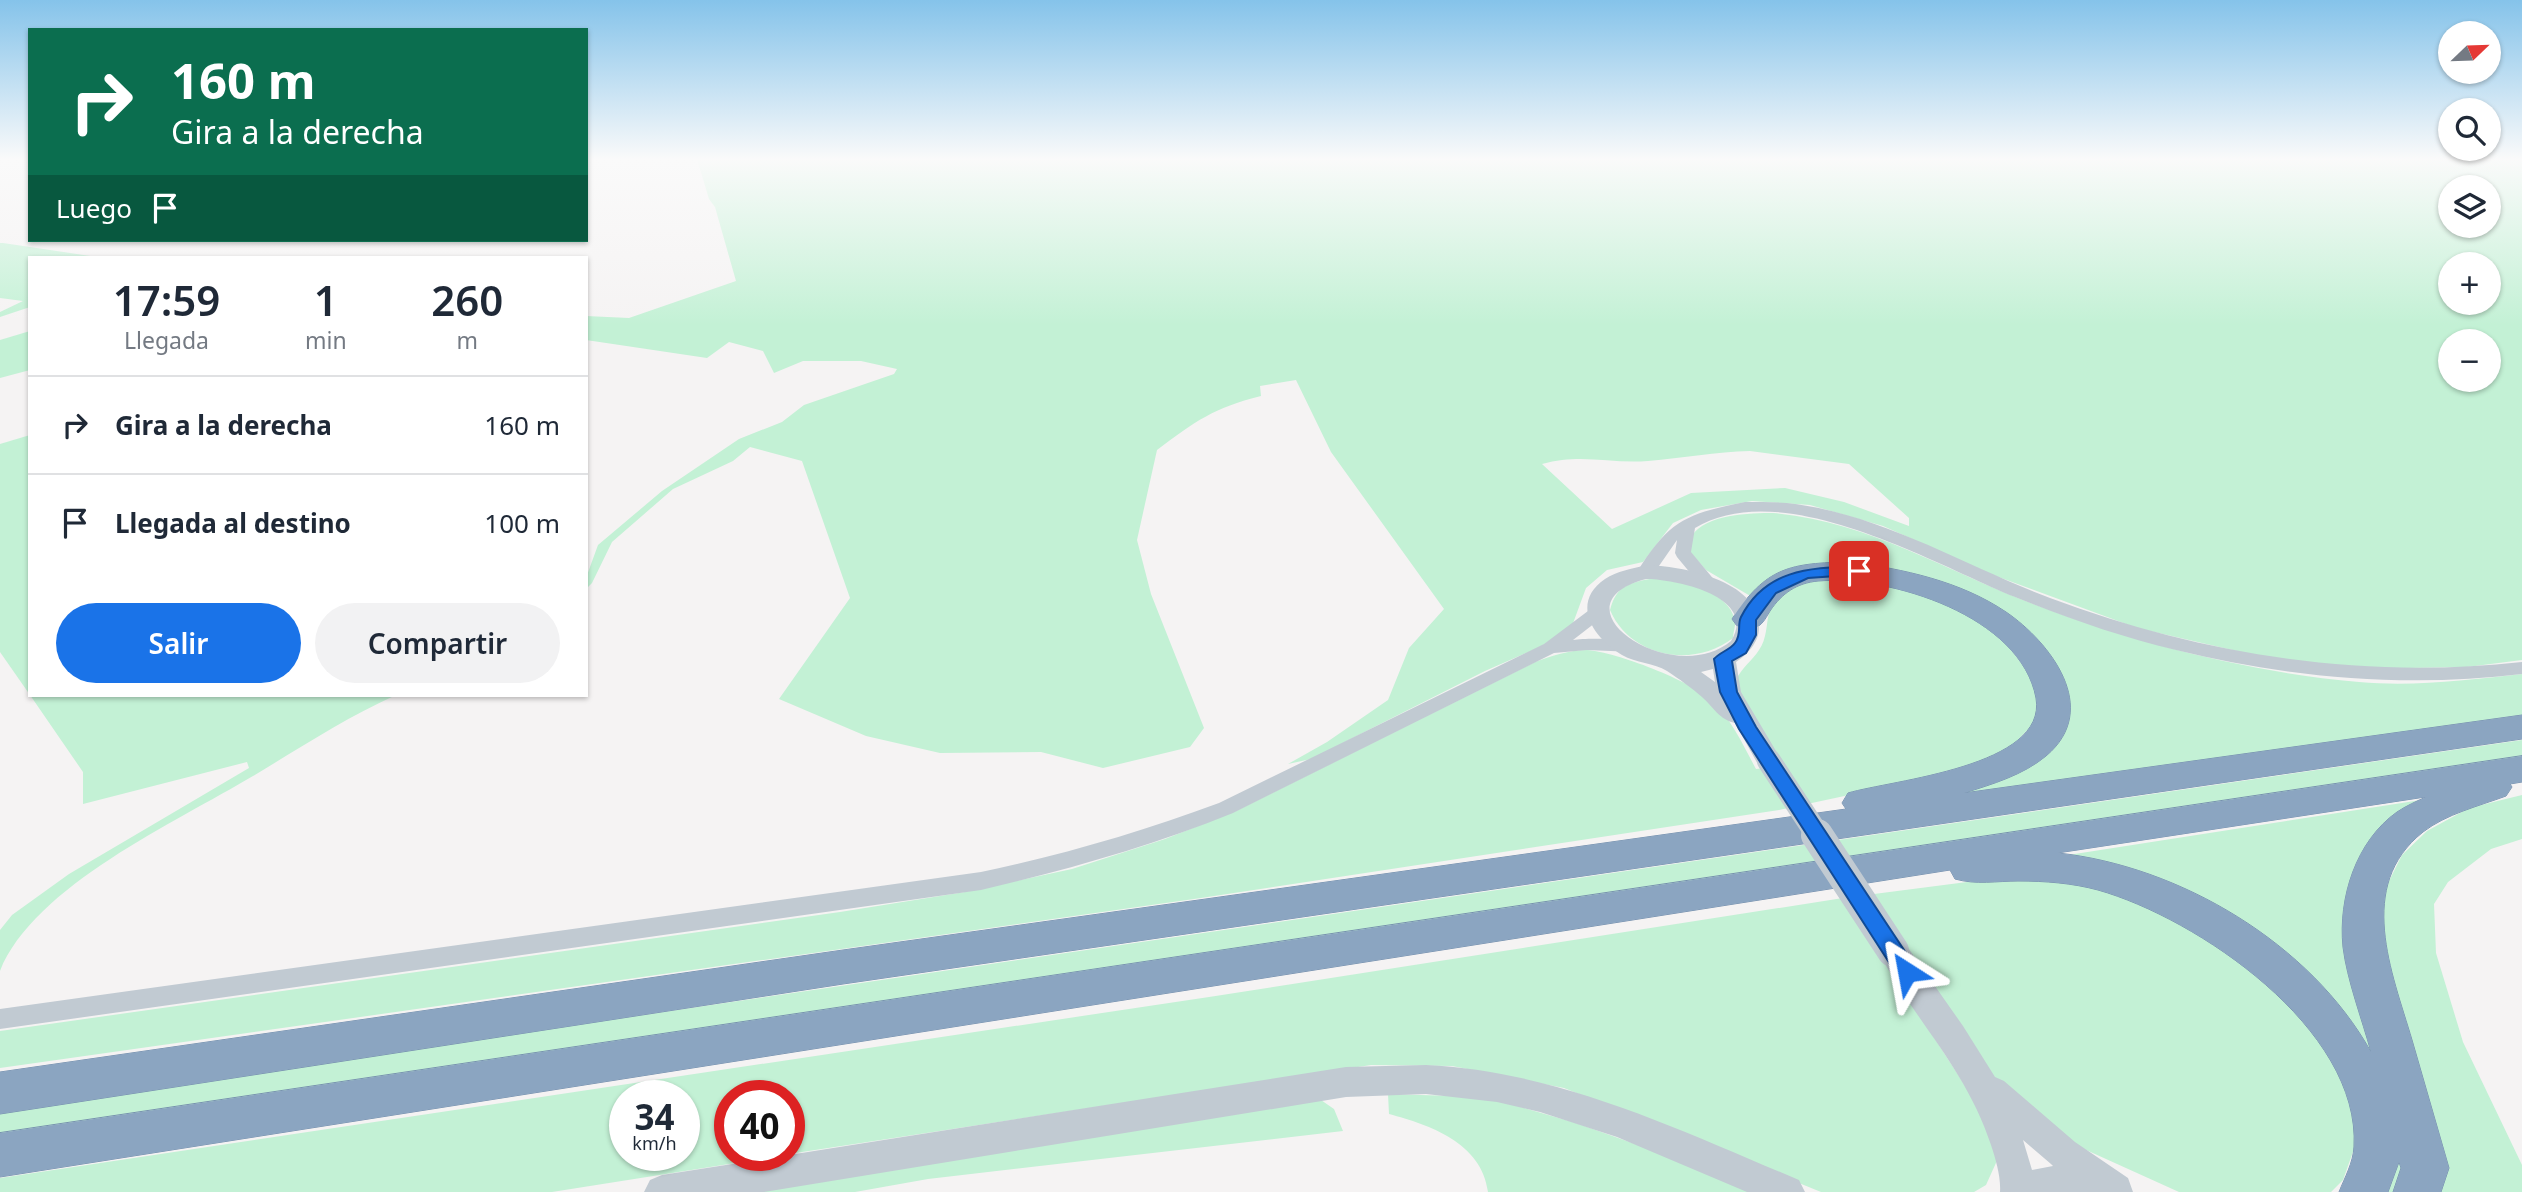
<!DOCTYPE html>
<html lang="es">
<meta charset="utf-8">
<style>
body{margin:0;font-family:"Noto Sans",sans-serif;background:#f2f2f3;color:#1f2937;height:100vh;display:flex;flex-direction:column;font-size:26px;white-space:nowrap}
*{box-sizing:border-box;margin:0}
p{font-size:23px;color:#747a83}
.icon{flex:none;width:38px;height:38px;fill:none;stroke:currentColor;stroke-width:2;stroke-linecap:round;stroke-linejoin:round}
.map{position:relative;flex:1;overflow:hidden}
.panel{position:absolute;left:28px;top:256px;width:560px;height:441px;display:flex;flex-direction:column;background:#fff;border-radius:0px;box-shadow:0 2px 5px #0004}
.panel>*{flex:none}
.top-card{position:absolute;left:28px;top:28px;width:560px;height:214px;border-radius:0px;box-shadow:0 2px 5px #0004;background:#0b6e4f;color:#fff;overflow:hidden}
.needle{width:46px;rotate:67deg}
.buttons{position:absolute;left:2438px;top:21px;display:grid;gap:14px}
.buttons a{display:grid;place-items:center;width:63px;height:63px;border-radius:50%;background:#fff;box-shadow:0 2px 5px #0004;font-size:35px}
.speed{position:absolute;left:609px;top:1080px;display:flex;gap:14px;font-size:35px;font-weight:700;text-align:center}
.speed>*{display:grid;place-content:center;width:91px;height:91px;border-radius:50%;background:#fff;box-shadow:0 2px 5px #0004;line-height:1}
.speed small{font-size:18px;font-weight:400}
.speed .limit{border:10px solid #d22;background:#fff;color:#111}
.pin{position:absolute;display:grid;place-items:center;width:60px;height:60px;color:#fff;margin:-30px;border-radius:14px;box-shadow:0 4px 10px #0006}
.me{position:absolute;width:77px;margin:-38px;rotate:326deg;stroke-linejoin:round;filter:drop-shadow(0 0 5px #0008)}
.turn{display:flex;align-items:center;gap:24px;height:147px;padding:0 28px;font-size:32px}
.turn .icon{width:91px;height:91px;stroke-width:2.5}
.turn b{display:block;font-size:49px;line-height:60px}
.then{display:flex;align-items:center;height:66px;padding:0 28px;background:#0003;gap:14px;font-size:26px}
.eta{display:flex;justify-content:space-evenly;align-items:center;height:119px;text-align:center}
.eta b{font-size:42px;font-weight:600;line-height:49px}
.action{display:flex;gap:14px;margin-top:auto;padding:14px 28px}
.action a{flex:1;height:80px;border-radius:42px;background:#1a73e8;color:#fff;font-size:28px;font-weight:600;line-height:80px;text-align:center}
.action a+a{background:#f2f2f3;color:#1f2937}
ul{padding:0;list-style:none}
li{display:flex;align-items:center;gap:21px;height:98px;padding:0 28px;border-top:2px solid #e0e1e3}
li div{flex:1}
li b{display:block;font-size:26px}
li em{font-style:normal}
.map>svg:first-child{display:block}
.green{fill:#c3f1d5;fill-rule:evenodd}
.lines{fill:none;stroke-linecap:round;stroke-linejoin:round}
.motorway-casing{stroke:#7690ad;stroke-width:1}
.minor{fill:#c1cad2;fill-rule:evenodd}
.tertiary{fill:#c1cad2;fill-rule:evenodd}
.motorway{fill:#8ba5c1;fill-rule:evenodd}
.tertiary-bridge-far1{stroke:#c1cad2;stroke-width:24}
.tertiary-bridge{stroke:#c1cad2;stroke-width:32}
.route{fill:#1a73e8;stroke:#114b97;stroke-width:2}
</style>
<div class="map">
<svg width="2522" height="1192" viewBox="0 0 2522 1192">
<rect width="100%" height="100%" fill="#f5f3f3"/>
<!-- green -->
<g class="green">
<path d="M697 159H2522V660L2467 667 2356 669 2267 658 2137 628 1993 575 1883 526 1810 505 1752 501 1701 510 1673 523 1643 562 1607 570 1586 588 1572 626 1540 647 1485 671 1311 759 1288 764 1327 742 1388 700 1409 648 1444 609 1331 452 1296 380 1260 386 1261 396C1213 408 1196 421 1157 450L1137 540 1151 594 1204 728 1190 747 1103 768 1041 752 940 753 866 736 779 699 850 598 802 461 750 447 733 461 673 489 612 542 592 583 586 589V578L598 545 662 491 739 439 782 422 804 405 894 374 897 369 861 361H803L774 373 763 351 729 342 707 358 586 340V316L629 318 736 281 715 207 709 199ZM2450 187H2488V226H2450ZM2450 264H2488V303H2450ZM2450 341H2488V380H2450ZM1750 451 1849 464 1909 518V526L1844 502 1785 488 1691 493 1612 529 1542 464C1582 453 1610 464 1648 461 1683 458 1716 452 1750 451Z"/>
<path d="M0 243H3L97 257H30V307L0 317V312L23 301 0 298Z"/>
<path d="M30 331V370L0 378V340Z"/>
<path d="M30 435V695L0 652V444Z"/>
<path d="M1773 513C1868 521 1948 572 2036 605 2140 644 2247 672 2359 682 2413 687 2468 680 2522 674V715L1921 802 2062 724 2020 629 1846 566 1752 597 1706 570 1690 552C1690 547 1690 540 1692 536 1705 514 1751 513 1773 513Z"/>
<path d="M1654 578C1680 581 1729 589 1735 621 1736 625 1733 633 1733 638 1693 669 1630 657 1610 610 1617 584 1630 583 1654 578Z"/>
<path d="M1827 578 1916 589 1996 630 2041 689 2038 719 2012 746 1980 762 1896 785 1779 810 1201 898 0 1068V1031L840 912 965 892 1072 869 1165 839 1236 811 1535 662C1552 656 1569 650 1587 650 1616 652 1692 681 1712 701 1732 720 1743 745 1756 769L1784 766 1741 700 1736 680C1742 667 1752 661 1759 650 1767 639 1766 625 1769 613 1778 587 1805 583 1827 578Z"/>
<path d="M30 695H396C345 718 300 748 253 776 176 822 34 886 0 971V930L12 915 69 874 249 768 247 762 83 804V772Z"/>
<path d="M2522 740V759L0 1136V1109Z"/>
<path d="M2522 795V839L2491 849 2448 882 2434 904 2436 953 2463 1042 2522 1165V1192H2434L2384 974 2383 893 2402 855 2427 831 2469 808Z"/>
<path d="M2421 800 2369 848 2403 1119V1185L2398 1192H2377L2386 1119 2266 952 2049 858Z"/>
<path d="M1998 878 2063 880 2126 892 2189 921 2301 1005 2347 1079 2360 1132 2343 1180 2331 1192H2179L2064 1140 1999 1084 1877 949 1984 1115 2000 1154 1986 1185 1974 1192H1821L1564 1088 1452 1066 1371 1065 789 1154V1096H730V1155H786L552 1192H0V1178L1209 997 1843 898ZM625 1096H684V1155H625Z"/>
<path d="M1388 1094 1486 1097 1576 1123 1714 1172 1758 1192H1488C1482 1143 1430 1125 1389 1114Z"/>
<path d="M1318 1098 1334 1109 1343 1131 928 1179 855 1192H734Z"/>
</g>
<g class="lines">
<defs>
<g id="motorway">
<path d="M1850 562C1903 569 1960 581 2006 612 2050 642 2102 709 2046 756 2023 775 1993 784 1964 793L2522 715V739L843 984 0 1114V1072L843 950 1846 809 1842 803 1848 793C1892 780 2048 767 2036 698 2021 616 1890 575 1818 581 1797 583 1782 593 1770 611 1767 616 1763 624 1757 627 1750 630 1744 628 1737 626L1732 619C1766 567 1790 563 1850 562Z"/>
<path d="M2522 756V782L2510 784 2512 787 2506 796C2479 806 2446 814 2423 832 2355 886 2392 972 2412 1040 2424 1083 2437 1125 2449 1168L2441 1192H2393L2401 1168 2399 1162 2388 1192H2339C2345 1177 2353 1163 2354 1147 2361 1029 2197 918 2098 890 2072 883 2045 881 2018 881 1997 881 1976 885 1955 879L1950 870 0 1177V1133ZM2426 797C2417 801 2406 806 2397 812 2356 841 2338 898 2343 947 2347 980 2362 1019 2371 1052 2311 944 2180 866 2058 853Z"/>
</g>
</defs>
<!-- motorway casing -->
<use href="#motorway" class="motorway-casing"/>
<!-- minor -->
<g class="minor">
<path d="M1745 502C1759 502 1774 502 1787 503 1880 513 1965 566 2050 598 2202 655 2361 680 2522 662V674C2405 688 2290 678 2176 650 2121 637 2067 618 2015 597 1932 563 1782 475 1695 528L1691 552 1716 582 1713 586H1701L1677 557 1675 553 1677 540 1652 576H1640L1637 572C1670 519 1687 514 1745 502Z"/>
<path d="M1598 606 1607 612 1604 616 1573 640C1588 638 1628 637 1637 648L1634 652 1587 650 1554 653 1233 813C1151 846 1067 870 981 890L0 1029V1009L981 872C1062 855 1141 832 1219 803L1544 644 1592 608Z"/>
</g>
<!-- tertiary -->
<g class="tertiary">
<path d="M1646 565C1681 566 1760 580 1759 628 1759 642 1747 655 1736 662L1741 692 1782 761 1778 768 1769 770 1760 768 1735 723C1720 720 1713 707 1702 697 1692 688 1679 679 1667 671 1654 663 1636 663 1622 655 1593 638 1570 603 1605 579 1617 571 1632 569 1646 565ZM1646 579C1674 579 1759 596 1731 641 1672 690 1548 605 1646 579ZM1713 669 1715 682 1701 672Z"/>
<path d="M1893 939 1904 942 1963 1026 1995 1077 2004 1081 2075 1142 2128 1178 2133 1192H2000C2001 1177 1996 1160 1991 1145 1966 1068 1913 1019 1878 951L1882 942ZM2023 1140 2051 1164 2053 1166 2032 1170Z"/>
<path d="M1426 1065C1558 1071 1680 1130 1799 1180L1805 1192H1747L1617 1137 1540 1112 1497 1102 1426 1094 1346 1097 764 1192H644L650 1180 662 1175 1346 1067Z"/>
</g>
<!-- motorway -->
<use href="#motorway" class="motorway"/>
<!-- tertiary-bridge-far1 -->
<path class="tertiary-bridge-far1" d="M1769 761 1819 837"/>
<!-- tertiary-bridge -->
<path class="tertiary-bridge" d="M1817 835 1893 951"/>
</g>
<!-- sky -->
<linearGradient id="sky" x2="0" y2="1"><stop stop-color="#85c3ea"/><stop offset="0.49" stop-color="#fafafa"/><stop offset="1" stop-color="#fafafa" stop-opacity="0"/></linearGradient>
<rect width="2522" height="325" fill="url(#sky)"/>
<!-- route -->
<path class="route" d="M1859 566 1865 567 1867 571 1865 574 1808 578 1776 593 1756 620V635L1746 653 1732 661 1737 692 1756 727 1914 965 1917 972 1914 978 1907 980 1899 978 1739 729 1720 692 1714 659C1720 652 1730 650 1735 643 1742 634 1737 625 1741 617 1766 568 1812 568 1859 566Z"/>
</svg>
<div class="buttons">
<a><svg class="needle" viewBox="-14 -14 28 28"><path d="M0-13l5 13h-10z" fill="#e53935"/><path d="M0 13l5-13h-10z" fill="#747a83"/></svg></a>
<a><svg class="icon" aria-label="search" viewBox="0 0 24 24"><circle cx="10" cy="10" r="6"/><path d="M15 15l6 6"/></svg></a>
<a><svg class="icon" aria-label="layers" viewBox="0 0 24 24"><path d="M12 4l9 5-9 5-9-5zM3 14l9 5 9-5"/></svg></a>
<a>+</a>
<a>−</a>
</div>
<div class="speed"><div>34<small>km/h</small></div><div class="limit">40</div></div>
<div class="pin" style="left:1859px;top:571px;background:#d93025"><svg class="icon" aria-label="arrive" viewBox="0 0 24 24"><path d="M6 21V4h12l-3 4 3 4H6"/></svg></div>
<svg class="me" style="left:1907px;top:972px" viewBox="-20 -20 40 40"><path d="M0-17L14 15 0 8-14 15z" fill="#1a73e8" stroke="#fff" stroke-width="4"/></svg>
<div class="top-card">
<div class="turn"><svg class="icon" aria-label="right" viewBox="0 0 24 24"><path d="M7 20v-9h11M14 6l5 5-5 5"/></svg><div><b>160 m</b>Gira a la derecha</div></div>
<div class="then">Luego<svg class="icon" aria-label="arrive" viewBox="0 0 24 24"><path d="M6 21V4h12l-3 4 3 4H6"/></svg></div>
</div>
<section class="panel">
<div class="eta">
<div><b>17:59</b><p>Llegada</p></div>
<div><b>1</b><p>min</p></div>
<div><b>260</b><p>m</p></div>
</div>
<ul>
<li><svg class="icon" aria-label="right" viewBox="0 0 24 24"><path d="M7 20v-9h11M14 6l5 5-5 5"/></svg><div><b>Gira a la derecha</b></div><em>160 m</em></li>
<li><svg class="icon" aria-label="arrive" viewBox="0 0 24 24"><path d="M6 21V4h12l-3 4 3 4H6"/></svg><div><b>Llegada al destino</b></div><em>100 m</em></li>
</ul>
<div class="action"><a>Salir</a><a>Compartir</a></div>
</section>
</div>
